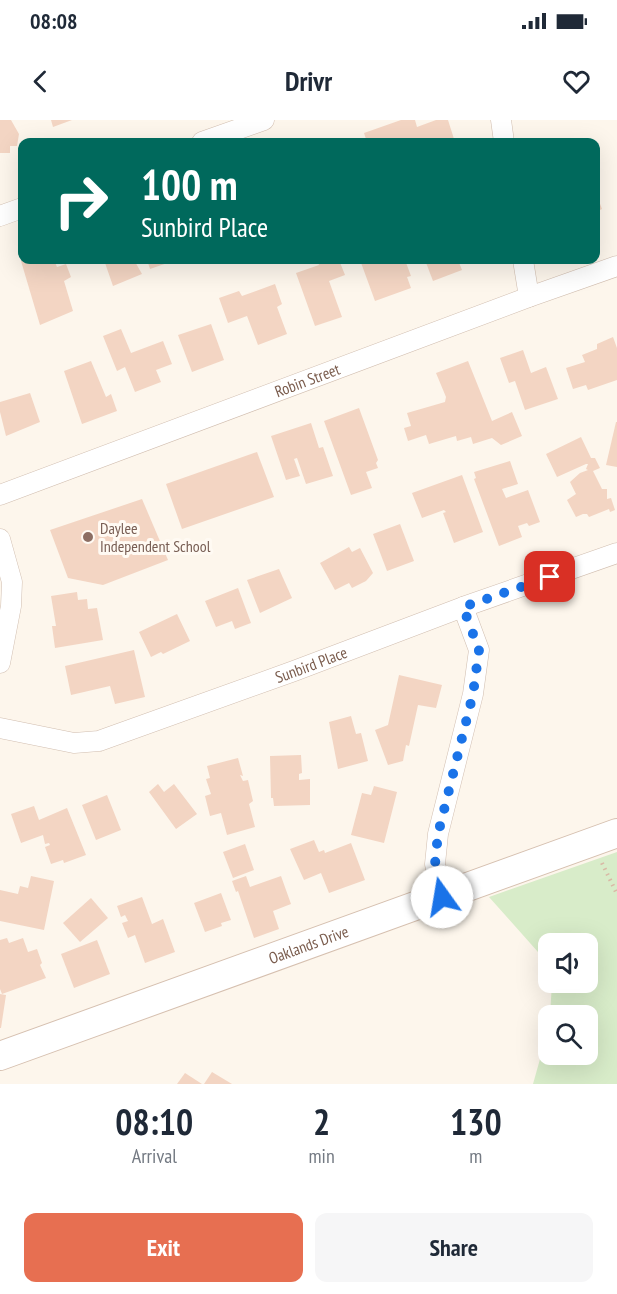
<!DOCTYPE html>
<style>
body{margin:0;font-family:"PT Sans Narrow",sans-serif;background:#f6f6f7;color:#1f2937;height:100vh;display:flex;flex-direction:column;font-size:22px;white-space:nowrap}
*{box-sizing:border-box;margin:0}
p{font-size:20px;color:#747a83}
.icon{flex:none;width:33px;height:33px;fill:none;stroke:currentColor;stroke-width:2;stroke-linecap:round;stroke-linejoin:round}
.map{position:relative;height:964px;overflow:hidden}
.panel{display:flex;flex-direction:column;background:#fff;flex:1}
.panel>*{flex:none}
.top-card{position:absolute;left:18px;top:18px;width:582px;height:126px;border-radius:12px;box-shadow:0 6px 24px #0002;background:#00695c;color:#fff;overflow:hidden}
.tools{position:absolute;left:538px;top:813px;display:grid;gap:12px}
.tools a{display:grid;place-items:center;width:60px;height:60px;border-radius:12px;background:#fff;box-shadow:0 6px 24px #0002;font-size:30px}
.pin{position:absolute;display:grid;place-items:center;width:51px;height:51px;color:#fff;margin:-26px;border-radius:12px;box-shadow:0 3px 9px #0006}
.me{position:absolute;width:66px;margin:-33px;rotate:347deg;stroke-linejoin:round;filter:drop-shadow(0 0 4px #0008)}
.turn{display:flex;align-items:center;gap:21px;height:126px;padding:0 24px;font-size:27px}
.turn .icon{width:78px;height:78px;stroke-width:2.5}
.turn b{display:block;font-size:42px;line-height:51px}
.eta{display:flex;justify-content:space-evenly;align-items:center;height:102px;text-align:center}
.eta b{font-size:36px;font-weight:600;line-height:42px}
.primary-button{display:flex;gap:12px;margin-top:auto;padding:12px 24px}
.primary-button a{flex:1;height:69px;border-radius:12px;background:#e76f51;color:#fff;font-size:24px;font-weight:600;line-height:69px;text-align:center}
.primary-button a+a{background:#f6f6f7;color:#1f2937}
.status{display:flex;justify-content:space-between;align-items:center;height:42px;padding:0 30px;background:#fff;direction:ltr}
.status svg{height:16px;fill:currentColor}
header{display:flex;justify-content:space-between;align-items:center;height:78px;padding:0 24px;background:#fff;font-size:27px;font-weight:600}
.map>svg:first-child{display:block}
.green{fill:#d8ecc9}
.building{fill:#f3d5c3}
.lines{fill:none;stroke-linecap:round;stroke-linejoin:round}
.street-casing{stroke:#d1beb0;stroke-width:21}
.secondary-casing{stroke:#d6c0b0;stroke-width:30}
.path{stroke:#d9b8a5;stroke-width:4;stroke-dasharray:1.5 4.5;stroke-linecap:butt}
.street{stroke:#fff;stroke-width:20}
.secondary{stroke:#fff;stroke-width:28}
.route{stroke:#1a73e8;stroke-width:10;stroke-dasharray:0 18}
.education-dot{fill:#8d6e63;stroke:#fffaf3;stroke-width:2}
.labels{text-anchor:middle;stroke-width:6;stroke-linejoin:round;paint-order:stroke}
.street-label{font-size:16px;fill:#7a5c4d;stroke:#fffaf3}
.education-label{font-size:16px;fill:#785e54;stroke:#fffaf3;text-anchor:start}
</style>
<div class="status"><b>08:08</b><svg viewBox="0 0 49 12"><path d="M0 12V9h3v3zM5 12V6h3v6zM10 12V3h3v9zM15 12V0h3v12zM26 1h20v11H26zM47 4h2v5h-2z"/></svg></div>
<header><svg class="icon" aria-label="back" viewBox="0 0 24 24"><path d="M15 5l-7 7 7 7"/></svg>Drivr<svg class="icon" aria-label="heart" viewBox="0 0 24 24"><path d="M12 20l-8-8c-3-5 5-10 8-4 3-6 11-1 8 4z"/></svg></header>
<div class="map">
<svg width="617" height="964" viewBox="0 0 617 964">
<rect width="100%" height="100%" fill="#fdf6ec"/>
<!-- green -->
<path class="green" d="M617 732V964H533L549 907V934H588V896L550 895 552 863 588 862V824H549V855L538 832 489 777Z"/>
<!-- building -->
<g class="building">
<path d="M0 0H11L19 14 17 26H10V33H0Z"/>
<path d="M51 0H72L53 7Z"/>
<path d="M401 0H415L417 7 436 0H448L454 19 444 22H367L364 13Z"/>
<path d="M596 73 602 89 596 92Z"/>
<path d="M26 140H54L57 147 66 144 71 157 64 161 73 191 40 205 21 141Z"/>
<path d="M104 140H134L142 154 113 166Z"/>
<path d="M147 140H176L150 149Z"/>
<path d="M317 140H339L345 155 329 161 342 197 315 206 296 153 319 145Z"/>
<path d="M360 140H377L379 144 391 140H405L411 156 407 157 411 168 375 181Z"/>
<path d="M425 140H458L462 150 433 161Z"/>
<path d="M275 164 282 184 277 187 287 214 258 225 247 196 228 203 219 178 239 171 242 176Z"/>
<path d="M211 204 224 240 192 252 178 215Z"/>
<path d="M121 209 131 233 163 221 172 244 156 250 161 262 135 272 125 247 117 251 103 216Z"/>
<path d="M613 217 617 228V260L588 270 586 265 573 269 566 248 585 242 582 235 597 229V224Z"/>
<path d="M523 230 531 253 546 247 558 279 525 290 515 261 509 263 500 238Z"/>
<path d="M91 241 106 277 111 274 117 291 82 304 64 251Z"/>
<path d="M468 241 492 301 512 292 522 316 501 325 492 318 473 324 471 317 457 321 456 316 429 324 426 315 408 321 404 308 411 306 407 293 445 282 446 277 436 253Z"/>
<path d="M30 273 40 302 6 316 0 292V282Z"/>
<path d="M359 288 378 340 376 343 378 348 366 352 372 368 351 375 324 301Z"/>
<path d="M616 302H617V347L606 345Z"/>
<path d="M311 303 319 328 323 327 333 356 306 364 297 338 294 339 300 356 286 360 271 316Z"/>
<path d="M581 317 591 338H595L600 348 593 351 602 369H607V379L611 378 615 390 610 392 609 389 589 397 587 394H583L576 397 567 380 576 374 570 362 580 353 588 350 586 349 588 344H586L557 357 546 334Z"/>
<path d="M257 332 274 377 182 409 166 364Z"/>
<path d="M510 341 518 364 502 369 506 378 528 370 540 402 529 406 527 403 518 406 522 417 499 426 474 359 476 358 474 352Z"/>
<path d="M462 355 483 412 454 423 443 393 446 392 444 390 422 398 412 373Z"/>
<path d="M142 379 168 440 103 465 68 458 50 410Z"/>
<path d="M400 404 414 441 387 451 373 414Z"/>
<path d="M349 427 352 432 360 428 373 453 366 461 352 468 349 463 335 470 320 443Z"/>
<path d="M279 449 292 478 260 493 247 460Z"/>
<path d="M238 468 251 503 235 509 232 501 216 507 205 481Z"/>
<path d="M77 472 78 480 87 479 88 489 97 488 103 520 55 528 52 506H56L51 476Z"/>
<path d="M177 494 190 521 163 534 161 532 151 537 139 512Z"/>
<path d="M134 530 145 577 115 584 110 566 71 575 65 546Z"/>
<path d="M399 555 442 565 436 588 418 585 409 626 406 625 403 641 388 645 375 610 388 605Z"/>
<path d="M351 596 356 614 361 613 368 641 338 649 329 602Z"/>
<path d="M301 635 302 653 299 654V660L310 659V685L274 686 273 678H271L270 636Z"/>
<path d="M238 638 243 656 240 655 243 661 248 660 253 681 249 684 255 707 227 715 221 693 210 696 205 676 211 674 206 659 210 658 207 646Z"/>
<path d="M158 664 164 672 174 664 197 694 176 709 149 672Z"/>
<path d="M374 666 397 672 384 723 351 715 362 673 371 675Z"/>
<path d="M107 675 121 710 96 720 82 685Z"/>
<path d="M34 686 39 700 67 688 86 735 64 743 63 740 51 744 45 727 50 725 49 723 45 724 43 715 21 723 11 694Z"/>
<path d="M314 720 319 732 324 730 325 733 351 723 365 760 329 773 321 753 304 760 290 729Z"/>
<path d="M245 724 254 750 233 758 223 732Z"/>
<path d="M31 756 54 761 44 810 0 801V770L18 774 20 766 28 768Z"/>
<path d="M246 756 250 767 281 756 291 784 273 791 279 809 254 818 238 771 236 772 232 761Z"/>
<path d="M221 773 231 800 221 803 222 806 205 812 194 783Z"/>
<path d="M142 777 152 804 163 799 175 832 145 843 135 815 128 818 122 803 128 801 125 795 121 797 117 786Z"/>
<path d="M91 778 108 798 80 822 63 803Z"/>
<path d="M7 818 9 823 23 818 28 832 37 829 42 843 40 845 46 858 2 874 0 869V820Z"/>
<path d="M97 820 110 854 74 868 61 834Z"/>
<path d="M0 874 6 875 1 908H0Z"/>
<path d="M212 952 232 964H204Z"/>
<path d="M185 953 202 964H177Z"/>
</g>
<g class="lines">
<defs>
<g id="street">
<path d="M501 0 504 22"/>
<path d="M202 22 264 0"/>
<path d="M0 96 22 88"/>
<path d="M523 140 529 177"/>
<path id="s1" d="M0 375 529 177 617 146"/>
<path d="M0 419 12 462 11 486 0 543"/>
<path id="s2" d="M0 608 74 623 99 621 294 551 463 487 617 433"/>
<path d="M442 777 435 744 438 714 473 574 479 530 463 487"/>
</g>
<g id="secondary">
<path id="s3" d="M0 936 617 713"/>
</g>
</defs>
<!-- street casing -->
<use href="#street" class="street-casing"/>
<!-- secondary casing -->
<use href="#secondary" class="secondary-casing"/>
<!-- path -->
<path class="path" d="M602 743 617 774"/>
<!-- street -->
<use href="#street" class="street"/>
<!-- secondary -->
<use href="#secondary" class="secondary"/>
</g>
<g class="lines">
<!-- route -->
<path class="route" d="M442 777 435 744 438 714 473 574 479 530 463 487 550 457"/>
</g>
<!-- markers -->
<circle class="education-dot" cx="88" cy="417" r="6"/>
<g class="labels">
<!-- street labels -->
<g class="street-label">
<text dy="6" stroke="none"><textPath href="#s1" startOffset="328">Robin Street</textPath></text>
<text dy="6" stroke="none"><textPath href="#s2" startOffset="326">Sunbird Place</textPath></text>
<text dy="6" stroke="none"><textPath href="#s3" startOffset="328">Oaklands Drive</textPath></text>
</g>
<!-- education labels -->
<g class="education-label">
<text x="100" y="414">Daylee<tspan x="100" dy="18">Independent School</tspan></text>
</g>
</g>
</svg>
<div class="tools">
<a><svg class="icon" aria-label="sound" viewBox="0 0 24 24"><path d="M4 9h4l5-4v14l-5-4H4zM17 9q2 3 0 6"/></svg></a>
<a><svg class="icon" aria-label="search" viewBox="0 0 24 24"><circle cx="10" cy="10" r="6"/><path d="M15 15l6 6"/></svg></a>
</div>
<div class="pin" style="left:550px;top:457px;background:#d93025"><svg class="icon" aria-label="arrive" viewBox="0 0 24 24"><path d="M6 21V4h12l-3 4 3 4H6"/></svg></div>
<svg class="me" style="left:442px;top:777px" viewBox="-20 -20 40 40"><circle r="19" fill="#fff"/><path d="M0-13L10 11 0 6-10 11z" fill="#1a73e8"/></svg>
<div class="top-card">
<div class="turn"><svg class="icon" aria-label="right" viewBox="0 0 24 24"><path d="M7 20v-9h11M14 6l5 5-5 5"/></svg><div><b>100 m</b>Sunbird Place</div></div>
</div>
</div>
<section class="panel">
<div class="eta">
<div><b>08:10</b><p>Arrival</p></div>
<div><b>2</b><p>min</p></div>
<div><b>130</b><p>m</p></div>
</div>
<div class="primary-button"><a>Exit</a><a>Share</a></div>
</section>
